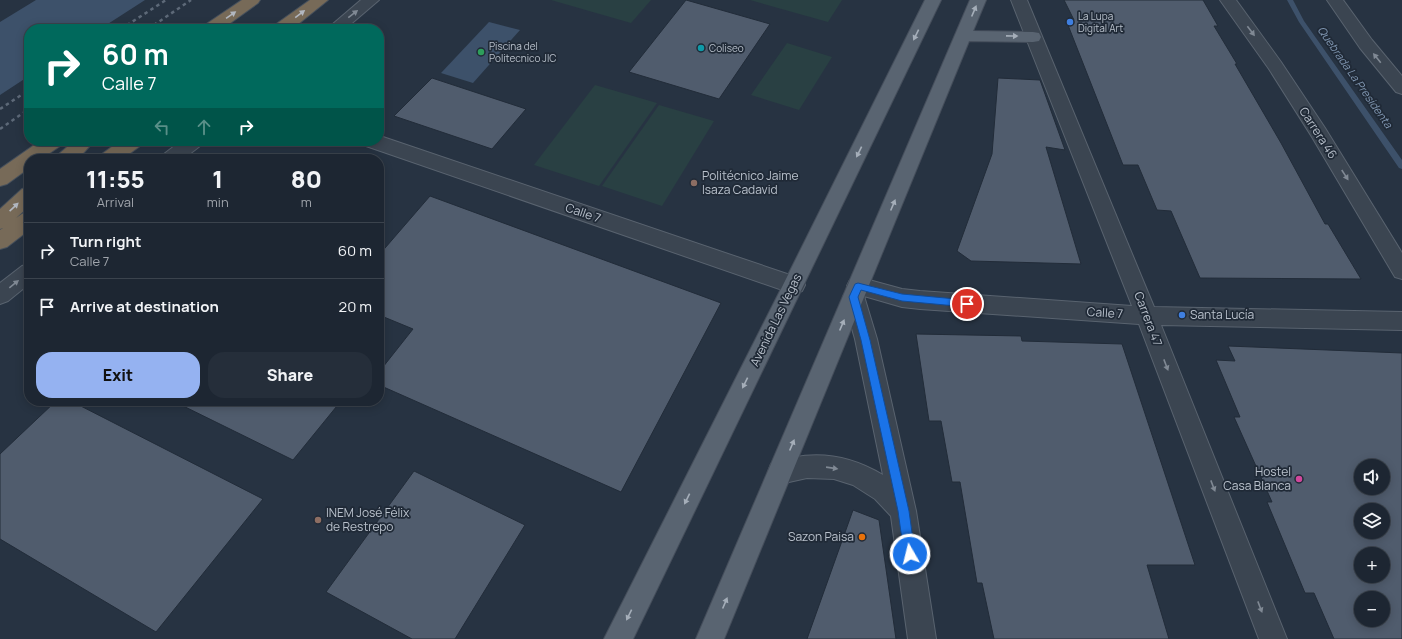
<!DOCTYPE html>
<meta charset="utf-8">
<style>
body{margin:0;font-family:Manrope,sans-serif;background:#252e3a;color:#f1f3f6;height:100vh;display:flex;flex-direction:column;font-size:15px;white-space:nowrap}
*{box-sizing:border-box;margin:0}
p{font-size:13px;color:#a0a5ac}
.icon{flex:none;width:22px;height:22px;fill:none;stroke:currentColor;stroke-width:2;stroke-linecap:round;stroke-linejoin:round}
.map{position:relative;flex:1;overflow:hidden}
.details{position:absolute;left:24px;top:154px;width:360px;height:252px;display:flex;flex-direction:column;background:#1d2632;border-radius:16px;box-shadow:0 2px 10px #0003,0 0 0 1px #3b434d}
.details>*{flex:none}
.guide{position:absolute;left:24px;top:24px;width:360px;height:122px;border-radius:16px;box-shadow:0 2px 10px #0003,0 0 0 1px #3b434d;background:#00695c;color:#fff;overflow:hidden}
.fabs{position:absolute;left:1354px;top:459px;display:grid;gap:8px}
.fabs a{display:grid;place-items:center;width:36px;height:36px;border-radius:50%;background:#1d2632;box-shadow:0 2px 10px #0003,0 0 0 1px #3b434d;font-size:20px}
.pin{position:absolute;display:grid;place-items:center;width:34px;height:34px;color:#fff;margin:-17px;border:2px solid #fff;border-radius:50%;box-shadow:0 1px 4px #0007}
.me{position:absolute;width:44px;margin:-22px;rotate:352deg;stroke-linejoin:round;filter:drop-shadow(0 0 3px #0008)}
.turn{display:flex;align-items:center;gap:14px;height:84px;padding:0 12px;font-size:18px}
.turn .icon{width:52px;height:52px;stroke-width:2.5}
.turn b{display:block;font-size:28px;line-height:34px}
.lanes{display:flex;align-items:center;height:38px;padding:0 12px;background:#0003;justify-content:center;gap:20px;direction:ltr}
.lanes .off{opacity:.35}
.eta{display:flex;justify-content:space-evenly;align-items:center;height:68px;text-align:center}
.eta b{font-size:24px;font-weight:800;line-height:28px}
.primary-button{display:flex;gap:8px;margin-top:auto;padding:8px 12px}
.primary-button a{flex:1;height:46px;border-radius:16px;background:#95b2f1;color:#111;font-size:16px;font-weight:800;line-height:46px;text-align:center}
.primary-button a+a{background:#252e3a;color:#f1f3f6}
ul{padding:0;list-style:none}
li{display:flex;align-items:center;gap:12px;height:56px;padding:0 12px;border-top:1px solid #3b434d}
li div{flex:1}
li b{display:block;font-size:15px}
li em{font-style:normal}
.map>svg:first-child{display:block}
.green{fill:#294043}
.water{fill:#3d516a}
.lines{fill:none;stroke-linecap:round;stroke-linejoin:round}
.stream{fill:#3d516a;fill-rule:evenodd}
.building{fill:#505c6d;stroke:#222c39;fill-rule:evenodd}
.minor-casing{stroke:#59636f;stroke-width:2}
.major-casing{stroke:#454e5b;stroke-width:2}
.highway-casing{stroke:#46505c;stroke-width:2}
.minor{fill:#3b4551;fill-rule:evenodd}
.major{fill:#596471;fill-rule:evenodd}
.highway{fill:#776a58;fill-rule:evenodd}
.rail{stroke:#5d6978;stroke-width:2.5;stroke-dasharray:3.5 3.5;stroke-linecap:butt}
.oneway{fill:#a5aeb9}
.oneway2{fill:#b2b7c0}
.oneway3{fill:#808994}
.route{fill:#1a73e8;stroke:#114b97}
.shop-dot{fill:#3f7fe0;stroke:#202a37;stroke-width:1.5}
.culture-dot{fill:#0f9aa8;stroke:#202a37;stroke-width:1.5}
.leisure-dot{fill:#2e9e5b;stroke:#202a37;stroke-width:1.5}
.education-dot{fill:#8d6e63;stroke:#202a37;stroke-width:1.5}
.hotel-dot{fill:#d1479c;stroke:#202a37;stroke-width:1.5}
.food-dot{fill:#e8710a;stroke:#202a37;stroke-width:1.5}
.labels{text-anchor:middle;stroke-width:3.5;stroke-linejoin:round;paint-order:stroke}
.far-poi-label{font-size:10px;fill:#b8c0cb;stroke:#202a37;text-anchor:start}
.far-water-label{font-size:11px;font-style:italic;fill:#8097b2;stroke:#202a37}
.street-label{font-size:12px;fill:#b8c0cb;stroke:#202a37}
.poi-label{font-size:12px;fill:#b8c0cb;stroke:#202a37;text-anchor:start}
</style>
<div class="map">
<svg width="1402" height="639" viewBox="0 0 1402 639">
<rect width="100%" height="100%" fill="#273342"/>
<!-- green -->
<g class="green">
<path d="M551 0H651L631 23Z"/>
<path d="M750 0H842L828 22Z"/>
<path d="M787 43 832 57 799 110 751 95Z"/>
<path d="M595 85 657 103 599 186 534 165Z"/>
<path d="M659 105 714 121 662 206 602 186Z"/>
</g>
<!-- water -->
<g class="water">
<path d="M36 0H145L100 29H29V76L0 95V22Z"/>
<path d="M489 22 520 30 473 83 441 73Z"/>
</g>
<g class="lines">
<!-- stream -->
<path class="stream" d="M1287 0H1293L1304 21 1402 160V169L1399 168 1299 22Z"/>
</g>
<!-- building -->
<g class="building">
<path d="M686 0 770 24 719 99 629 72Z"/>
<path d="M1064 0H1203L1218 26H1214L1237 64H1235L1281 143 1325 224H1328L1361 279 1200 278 1171 211 1157 210 1138 165H1123L1066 20H1074Z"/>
<path d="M432 78 526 109 492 149 394 116Z"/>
<path d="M998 78 1040 80 1065 150 1046 147 1081 264 971 261 957 251 992 154Z"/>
<path d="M430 196 721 303 621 492 379 385V372L413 329 379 315V255Z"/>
<path d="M916 334 1021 336 1022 341 1122 344 1195 565H1147L1169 639H994L982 583H977L960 482H952L941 421H929Z"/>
<path d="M1228 346 1402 353V639H1334L1314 593H1305L1267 502H1272L1234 417H1240L1216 360 1235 361ZM1361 466H1383V488H1361ZM1361 510H1383V532H1361ZM1361 554H1383V576H1361ZM1361 598H1383V620H1361Z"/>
<path d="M56 401H71L263 499 156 632 0 539V454Z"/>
<path d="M173 401H341L293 460Z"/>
<path d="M414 471 525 525 455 639H412L326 592Z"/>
<path d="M853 510 879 520 896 639H807Z"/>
</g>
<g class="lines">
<defs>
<g id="minor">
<path d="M361 0H379L345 29H327Z"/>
<path d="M1011 0H1027L1154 307 1402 312V330L1161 325 1287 639H1259L1139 324 920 309 902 307 864 296 877 339 916 511 936 639H908L891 516 875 499 853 485 834 479 807 478 780 484 771 480 768 472 771 464C810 449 848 454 883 475L855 339 843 297 846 291 849 290 847 286 850 280 858 277 902 289 920 291 1132 306Z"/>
<path d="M1220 0H1236L1281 62 1325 128 1402 253V279L1395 277 1312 137 1269 69Z"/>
<path d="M1327 0H1343L1372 40 1402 76V94L1396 92 1360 48Z"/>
<path d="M380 136 802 279 805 285 802 291 794 294 366 146 364 141H379Z"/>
<path d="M181 141H202L200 146 183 159H162L164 154Z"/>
<path d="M29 264V284L8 301 0 304V283L22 266Z"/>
</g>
<g id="major">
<path d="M925 0H941L633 639H604L783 285Z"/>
<path d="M970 0H986L973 31 1033 32 1039 33 1041 37 1039 41 1033 42 969 41 724 639H696Z"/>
</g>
<g id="highway">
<path d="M242 0H260L258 3 222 29H203L205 25Z"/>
<path d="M310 0H328L292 29H273L275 25Z"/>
<path d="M40 141H62L60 146 41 159H29V168L7 184 0 186V169Z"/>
<path d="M74 141H94L78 159H57L59 154Z"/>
<path d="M120 141H142L140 146 122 159H100L102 154Z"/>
<path d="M29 187V206L16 218 22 214 29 211V230L7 247 0 249V230L3 228 0 229V209L22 189Z"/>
</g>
</defs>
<!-- minor casing -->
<use href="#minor" class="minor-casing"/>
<!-- major casing -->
<use href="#major" class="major-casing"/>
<!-- highway casing -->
<use href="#highway" class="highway-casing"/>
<!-- minor -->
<use href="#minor" class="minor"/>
<!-- major -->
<use href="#major" class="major"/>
<!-- highway -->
<use href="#highway" class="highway"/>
<!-- rail -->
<g class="rail">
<path d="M121 29 166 0"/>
<path d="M148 29 191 0"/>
<path d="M0 109 29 90"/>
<path d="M0 129 29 109"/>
</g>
</g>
<!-- one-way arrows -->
<defs><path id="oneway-solid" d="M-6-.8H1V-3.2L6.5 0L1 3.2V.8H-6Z"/></defs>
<g class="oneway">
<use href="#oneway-solid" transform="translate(974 11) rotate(-67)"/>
<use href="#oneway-solid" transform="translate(916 35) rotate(116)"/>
<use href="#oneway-solid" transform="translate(1012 36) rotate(1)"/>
<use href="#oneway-solid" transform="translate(859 152) rotate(116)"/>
<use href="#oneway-solid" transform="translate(893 205) rotate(-67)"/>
<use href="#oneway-solid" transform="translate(842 325) rotate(-67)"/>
<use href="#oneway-solid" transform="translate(745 383) rotate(116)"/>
<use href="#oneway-solid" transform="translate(792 445) rotate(-67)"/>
<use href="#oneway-solid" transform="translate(687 499) rotate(116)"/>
<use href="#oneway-solid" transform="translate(725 603) rotate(-67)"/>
<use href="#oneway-solid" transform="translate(629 615) rotate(116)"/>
</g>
<g class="oneway2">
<use href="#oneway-solid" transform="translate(300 14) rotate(-37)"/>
<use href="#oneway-solid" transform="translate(231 15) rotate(-35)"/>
<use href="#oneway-solid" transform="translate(14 207) rotate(-43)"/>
</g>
<g class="oneway3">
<use href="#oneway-solid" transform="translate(353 14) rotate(-38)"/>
<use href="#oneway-solid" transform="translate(1251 31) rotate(53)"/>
<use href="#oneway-solid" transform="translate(1377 58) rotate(-129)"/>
<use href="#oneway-solid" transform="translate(1345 175) rotate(57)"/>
<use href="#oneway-solid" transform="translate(14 284) rotate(-39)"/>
<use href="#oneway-solid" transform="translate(1166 365) rotate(69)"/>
<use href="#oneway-solid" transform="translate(832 468) rotate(8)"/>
<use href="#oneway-solid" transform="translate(1213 486) rotate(69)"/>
<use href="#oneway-solid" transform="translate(1260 607) rotate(69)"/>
</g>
<!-- route -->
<path class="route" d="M858 283 902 294 967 300 972 304 967 307 902 301 861 290 858 297 870 340 909 511 915 554 913 557 910 559 906 557 904 554 898 511 861 340 849 297 855 284Z"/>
<!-- markers -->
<g class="shop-dot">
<circle cx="1070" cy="22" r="4"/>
<circle cx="1182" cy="315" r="4"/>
</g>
<circle class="culture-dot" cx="701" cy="48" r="4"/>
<circle class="leisure-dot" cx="481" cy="52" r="4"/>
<g class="education-dot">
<circle cx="694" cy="183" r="4"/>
<circle cx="318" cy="520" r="4"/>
</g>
<circle class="hotel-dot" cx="1299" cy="479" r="4"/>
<circle class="food-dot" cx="862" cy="537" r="4"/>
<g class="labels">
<!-- far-poi labels -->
<g class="far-poi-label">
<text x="1078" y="20">La Lupa<tspan x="1078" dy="12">Digital Art</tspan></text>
<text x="489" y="50">Piscina del<tspan x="489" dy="12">Politecnico JIC</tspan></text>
<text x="709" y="52">Coliseo</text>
</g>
<!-- far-water labels -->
<g class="far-water-label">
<text transform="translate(1355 77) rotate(55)" y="4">Quebrada La Presidenta</text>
</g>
<!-- street labels -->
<g class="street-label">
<text transform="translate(1318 133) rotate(57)" y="4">Carrera 46</text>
<text transform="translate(583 213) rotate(19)" y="4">Calle 7</text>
<text transform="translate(1105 313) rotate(4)" y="4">Calle 7</text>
<text transform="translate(1148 319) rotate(69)" y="4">Carrera 47</text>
<text transform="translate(776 320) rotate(-64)" y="4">Avenida Las Vegas</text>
</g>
<!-- poi labels -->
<g class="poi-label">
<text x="702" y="180">Politécnico Jaime<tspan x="702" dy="14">Isaza Cadavid</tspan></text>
<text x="1190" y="319">Santa Lucía</text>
<text x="1291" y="476" text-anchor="end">Hostel<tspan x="1291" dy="14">Casa Blanca</tspan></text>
<text x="326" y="517">INEM José Félix<tspan x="326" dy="14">de Restrepo</tspan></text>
<text x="854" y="541" text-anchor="end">Sazon Paisa</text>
</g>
</g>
</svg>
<div class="fabs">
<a><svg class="icon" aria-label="sound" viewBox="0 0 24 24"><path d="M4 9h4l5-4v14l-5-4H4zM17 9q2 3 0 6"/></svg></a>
<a><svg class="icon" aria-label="layers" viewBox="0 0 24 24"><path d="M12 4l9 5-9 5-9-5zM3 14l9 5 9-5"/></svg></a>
<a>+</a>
<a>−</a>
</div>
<div class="pin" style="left:967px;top:304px;background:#d93025"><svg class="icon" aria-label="arrive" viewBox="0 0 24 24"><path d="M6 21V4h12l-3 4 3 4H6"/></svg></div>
<svg class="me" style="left:910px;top:554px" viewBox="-20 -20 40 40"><circle r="17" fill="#1a73e8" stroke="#fff" stroke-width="3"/><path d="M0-11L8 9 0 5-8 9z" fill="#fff"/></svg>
<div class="guide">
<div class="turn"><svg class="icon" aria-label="right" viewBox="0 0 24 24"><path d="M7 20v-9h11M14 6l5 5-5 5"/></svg><div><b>60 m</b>Calle 7</div></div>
<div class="lanes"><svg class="icon off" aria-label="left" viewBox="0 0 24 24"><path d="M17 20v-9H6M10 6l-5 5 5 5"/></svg><svg class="icon off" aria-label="ahead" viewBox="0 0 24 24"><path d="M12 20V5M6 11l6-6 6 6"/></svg><svg class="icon" aria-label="right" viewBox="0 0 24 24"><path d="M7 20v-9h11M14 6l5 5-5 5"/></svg></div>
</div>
<section class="details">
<div class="eta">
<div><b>11:55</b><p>Arrival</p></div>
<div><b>1</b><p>min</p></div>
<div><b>80</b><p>m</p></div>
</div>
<ul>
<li><svg class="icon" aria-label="right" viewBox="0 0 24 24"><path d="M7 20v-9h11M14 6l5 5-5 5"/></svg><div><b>Turn right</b><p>Calle 7</p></div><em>60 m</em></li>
<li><svg class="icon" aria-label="arrive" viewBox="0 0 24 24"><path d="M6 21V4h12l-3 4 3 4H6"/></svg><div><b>Arrive at destination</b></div><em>20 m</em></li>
</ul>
<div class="primary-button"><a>Exit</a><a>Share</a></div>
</section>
</div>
